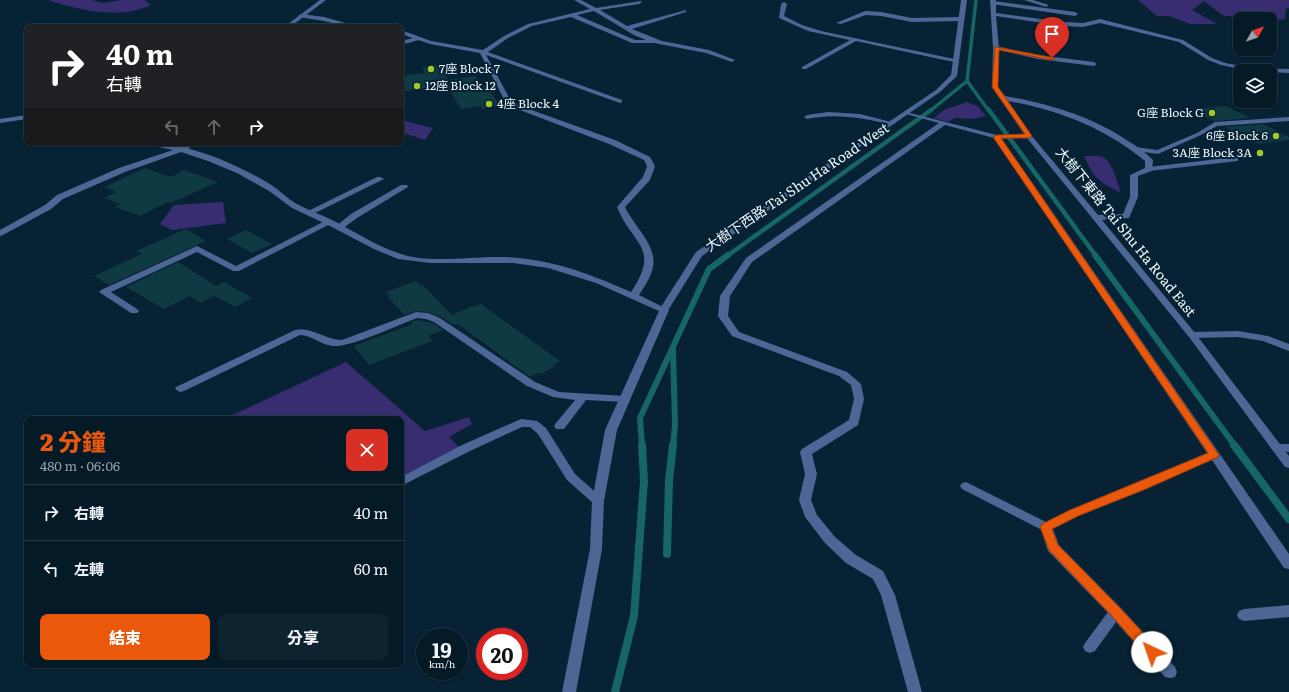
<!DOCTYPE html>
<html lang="zh-TW">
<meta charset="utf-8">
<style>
body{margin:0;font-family:Literata,"Noto Sans TC",serif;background:#0d232f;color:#f1f3f6;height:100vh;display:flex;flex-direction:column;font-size:15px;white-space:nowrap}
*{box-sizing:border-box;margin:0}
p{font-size:13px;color:#97a1a7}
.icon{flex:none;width:22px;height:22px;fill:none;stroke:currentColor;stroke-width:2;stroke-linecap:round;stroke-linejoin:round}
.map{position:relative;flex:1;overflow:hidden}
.drawer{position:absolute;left:24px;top:416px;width:380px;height:252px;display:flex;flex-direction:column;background:#041a27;border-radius:8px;box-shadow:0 1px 3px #0004,0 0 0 1px #253844}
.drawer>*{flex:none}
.top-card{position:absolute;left:24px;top:24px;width:380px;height:122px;border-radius:8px;box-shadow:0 1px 3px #0004,0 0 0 1px #253844;background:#202124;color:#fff;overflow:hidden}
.needle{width:26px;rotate:50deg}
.buttons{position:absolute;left:1233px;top:12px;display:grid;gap:8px}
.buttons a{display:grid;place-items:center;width:44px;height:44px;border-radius:8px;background:#041a27;box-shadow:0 1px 3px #0004,0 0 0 1px #253844;font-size:20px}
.speed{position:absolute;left:416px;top:628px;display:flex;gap:8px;font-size:20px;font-weight:700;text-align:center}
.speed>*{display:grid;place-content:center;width:52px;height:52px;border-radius:50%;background:#041a27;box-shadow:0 1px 3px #0004,0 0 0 1px #253844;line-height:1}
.speed small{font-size:10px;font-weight:400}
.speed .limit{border:6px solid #d22;background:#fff;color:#111}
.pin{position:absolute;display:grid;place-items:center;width:34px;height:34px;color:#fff;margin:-41px -17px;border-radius:50% 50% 50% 0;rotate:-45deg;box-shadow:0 0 4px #0007}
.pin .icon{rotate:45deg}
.me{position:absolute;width:44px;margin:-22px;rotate:318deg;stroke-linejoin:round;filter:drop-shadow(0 0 3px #0008)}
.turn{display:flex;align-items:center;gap:14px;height:84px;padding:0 16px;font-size:18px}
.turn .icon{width:52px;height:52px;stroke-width:2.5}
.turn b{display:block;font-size:28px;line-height:34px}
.lanes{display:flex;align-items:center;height:38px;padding:0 16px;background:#0003;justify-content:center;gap:20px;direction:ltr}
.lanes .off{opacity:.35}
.round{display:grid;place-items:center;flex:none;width:42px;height:42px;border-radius:8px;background:#0d232f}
.headline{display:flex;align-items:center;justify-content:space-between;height:68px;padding:0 16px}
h1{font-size:24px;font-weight:800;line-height:30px;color:#ea580c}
.cta{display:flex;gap:8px;margin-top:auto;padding:8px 16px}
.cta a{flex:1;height:46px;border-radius:8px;background:#ea580c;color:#fff;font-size:16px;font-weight:800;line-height:46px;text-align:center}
.cta a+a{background:#0d232f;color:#f1f3f6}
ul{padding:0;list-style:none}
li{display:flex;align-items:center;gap:12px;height:56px;padding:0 16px;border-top:1px solid #253844}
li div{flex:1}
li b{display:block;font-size:15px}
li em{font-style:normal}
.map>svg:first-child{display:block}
.green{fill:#382d70}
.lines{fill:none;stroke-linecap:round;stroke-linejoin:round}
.stream-far3{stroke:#156665;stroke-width:3.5}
.stream-far2{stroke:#156665;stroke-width:4.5}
.stream-far1{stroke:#156665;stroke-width:6}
.stream{stroke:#156665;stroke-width:8}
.building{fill:#0f3a44}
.service{fill:#4d6695;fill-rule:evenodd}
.minor{fill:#4d6695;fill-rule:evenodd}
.tertiary{fill:#4d6695;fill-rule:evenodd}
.route{fill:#ea580c;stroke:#983908}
.poi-dot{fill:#a1c92a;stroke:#062234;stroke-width:1.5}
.labels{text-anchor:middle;stroke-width:4;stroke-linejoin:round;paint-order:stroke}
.far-poi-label{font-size:12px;fill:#ecf6fd;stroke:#062234;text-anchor:start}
.street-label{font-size:14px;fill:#ecf6fd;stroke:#062234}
</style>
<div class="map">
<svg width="1289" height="692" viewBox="0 0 1289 692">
<rect width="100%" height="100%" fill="#062234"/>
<!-- green -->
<g class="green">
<path d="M47 0H92L103 3 121 0H144L151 5C118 20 80 10 47 0Z"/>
<path d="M1138 0H1289V8L1286 9 1285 19 1270 21V19H1245L1222 15 1204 1 1192 10 1217 24H1190L1169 16H1157Z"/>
<path d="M967 102 977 106 986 116 973 119 955 118 948 122 934 118 944 110Z"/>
<path d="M401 120 433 128 425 140 401 132Z"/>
<path d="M1084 156C1090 156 1098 155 1103 157 1112 161 1118 184 1121 193 1098 181 1095 180 1084 156Z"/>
<path d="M223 202 226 223 172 230 160 224 174 205Z"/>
<path d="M346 362 425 431 469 417 472 424 449 437 459 447 401 477V419H224Z"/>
</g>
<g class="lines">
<!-- stream-far3 -->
<g class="stream-far3">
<path d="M967 81 989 111"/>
<path d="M930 111 967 81 976 0"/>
</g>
<!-- stream-far2 -->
<g class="stream-far2">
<path d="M989 110 1096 256"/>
<path d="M727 256 931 110"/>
</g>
<!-- stream-far1 -->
<g class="stream-far1">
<path d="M1095 255 1235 446"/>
<path d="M642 446 640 418 709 269 728 255"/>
<path d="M673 446 675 425 673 350"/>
</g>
<!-- stream -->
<g class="stream">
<path d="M1234 445 1289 519"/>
<path d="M667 554 669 481 673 445"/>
<path d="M615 692 634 616 644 481 642 445"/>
</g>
</g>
<!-- building -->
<g class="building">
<path d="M438 65 448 80 475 76 482 86 486 85 500 106 482 109 480 106 461 109 446 85 401 92V76L425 73 422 67Z"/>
<path d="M1226 106 1250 118 1214 121 1191 110Z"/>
<path d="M1263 124 1289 137V140L1259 144 1225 127Z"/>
<path d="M145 168 171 177 184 170 218 182 171 203 167 202 140 216 115 207 121 204 104 198 116 192 104 187Z"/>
<path d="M186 229 206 241 109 285 94 276 142 254 136 251Z"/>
<path d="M246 230 272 244 252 253 227 239Z"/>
<path d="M178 262 216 286 224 282 252 298 235 307 215 296 200 303 190 296 164 309 126 287Z"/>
<path d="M416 281 420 285 422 284 452 315 472 306 474 307 481 304 560 361 553 365 554 367 540 374 538 373 530 377 458 324 454 325 441 317 428 312 415 311 404 315 388 297 390 296 386 292Z"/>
<path d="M417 320 433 323 443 330 428 336 432 341 369 365 354 346 413 324 411 322Z"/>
</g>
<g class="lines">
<!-- service -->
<g class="service">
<path d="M1024 0H1033L1049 5 1046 7Z"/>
<path d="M993 1 1075 12 1078 14 1075 16 991 4V2Z"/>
<path d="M417 37 419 38V40L401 45V41Z"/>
<path d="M996 46 1038 55 1094 62 1097 64 1094 66 1038 59 994 49V47Z"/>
<path d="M828 112 860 114 895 123 892 125C863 118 836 113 807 119L804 117 807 115Z"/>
<path d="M1289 117V121L1217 126 1201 135 1158 154 1136 151 1132 149 1136 147 1157 150 1197 133 1215 122Z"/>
<path d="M188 143H197L185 151H179V147Z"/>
<path d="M1235 157H1238V161L1149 171 1145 169 1149 167Z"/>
<path d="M377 177H380L384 179 313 214H307L306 212Z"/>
<path d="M401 185H407L408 187 357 218 342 229H336L335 227 351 214Z"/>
<path d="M327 220H330L334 222 239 271H233L197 252 111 292 137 309 139 311 137 313H131L99 292 101 290 197 246 236 266Z"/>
<path d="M416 312 428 313 440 318 535 382 559 392 625 396 629 397 630 399 629 401 625 402 586 400 564 429H556L554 426 556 423 575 400 553 397 527 386 434 322 426 319 417 318C398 325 350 348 332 346 320 344 311 335 300 335L184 391 180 392 175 389 176 387 295 330C311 326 325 340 342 340Z"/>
<path d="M1238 331 1268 336 1289 344V351L1263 341 1238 337 1192 338 1187 335 1192 332Z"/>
<path d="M521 419 537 421 546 428 575 474 602 498 604 501 602 504 598 505 594 504 567 480 538 434 530 427H522L470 451 401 486V477L462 445Z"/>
<path d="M1277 444H1289V452L1273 451 1271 448 1273 445Z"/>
<path d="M966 482 1050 524 1052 527 1050 530 1046 532 1042 530 962 489 960 486 962 483Z"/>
<path d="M1289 605V617L1244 621 1239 619 1237 615 1239 611 1244 609Z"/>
<path d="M1116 606 1121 608 1175 667 1177 672 1175 677 1170 678 1165 677 1116 622 1095 651 1090 653 1085 651 1083 647 1085 643 1111 608Z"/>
</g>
<!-- minor -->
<g class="minor">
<path d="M574 0H581L596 8 641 1 642 2 639 4 600 10 627 26 686 10V12L632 29 662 41 709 50 735 60 732 62 706 53 654 43H632L571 17 532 26 508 38 488 52 622 100V102L620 103 486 55 512 103 615 140 650 157 655 166 650 180 625 207C634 227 660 247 652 271 649 280 644 287 639 295L669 310 617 430 604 501 602 549 576 692H562L590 549 592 501 605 430 659 311 596 283 548 268 513 263H430L398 259 374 249 330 226 292 208 269 191 237 173 208 161 181 152 125 172 63 199 51 209 3 235 0 236V230L45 205 57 195 119 168 173 150 149 145 145 143C190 143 235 163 273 186 280 191 287 198 295 203 308 210 322 215 336 222 357 233 378 247 401 254 430 264 473 256 504 257 549 258 591 274 631 292 661 247 633 246 617 207L643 177 647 166 644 160 609 144 507 105 480 53 430 44 401 34V30L431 41 483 50 504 36 528 24 590 9ZM594 11 634 35 646 40H635L577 15Z"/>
<path d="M990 0H996V13L1064 22 1083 23 1100 19 1183 40 1212 58 1225 63 1253 68 1289 69V73L1270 72V71H1249L1221 65 1208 60 1179 42 1100 23 1083 27 1064 26 996 16 999 48 998 87 1005 96C1049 104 1091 116 1128 141 1137 146 1146 153 1153 160L1152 171 1138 176V197L1129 218 1102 220 1195 333 1289 456V468L1285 467 1189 337 1027 138 1002 139 1289 554V569L1284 568 1212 460 1078 516 1053 529 1059 545 1121 608 1123 612 1121 616 1116 618 1111 616 1048 551 1040 527 1042 524 1070 510 1207 453 994 138 945 125 752 262 730 296 728 316 739 332 847 372 861 384 864 399 858 425 812 454 817 474 811 500 817 515 835 537 856 555 883 571 895 595 922 692H908L881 595 873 579 846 563 825 543 805 517 799 500 805 474 800 452 802 449 849 420 854 399 851 385 839 376 732 336 718 316 720 296 746 258 939 123 906 114V112L997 135 1024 134 992 87 993 48ZM1008 101C1059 110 1105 128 1145 161V168L1130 175V197L1123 214 1098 215 1031 135Z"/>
<path d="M784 2 787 4 784 16 802 25 821 31 959 60 956 62 944 60 856 41 806 69H802V67L850 40 808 31 779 18 781 4Z"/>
<path d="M865 11 881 12 912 18 961 17 964 19 961 21 912 22 881 16 866 15 841 24 836 23Z"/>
<path d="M301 14 324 17 360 27H350L324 21 299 17 298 16Z"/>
</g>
<!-- tertiary -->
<g class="tertiary">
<path d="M320 0H326L290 27H284Z"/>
<path d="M961 0H967L957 76 940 92 702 256 667 312H661L659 310 696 252 936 90 951 75Z"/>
<path d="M27 115V119L0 123V119Z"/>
</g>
</g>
<!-- route -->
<path class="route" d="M995 47 1055 58 1052 60 999 50 998 87 1032 136 1029 138H1001L1219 455 1218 457 1146 489 1078 516 1052 529 1058 545 1120 608 1157 648 1159 652 1157 656 1152 658 1147 656 1111 615 1049 550 1040 527 1042 524 1070 510 1208 453 993 137 997 135 1025 134 992 87Z"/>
<!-- markers -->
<g class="poi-dot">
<circle cx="431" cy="69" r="4"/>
<circle cx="417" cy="86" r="4"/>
<circle cx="489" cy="104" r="4"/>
<circle cx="1212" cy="113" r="4"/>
<circle cx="1276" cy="136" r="4"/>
<circle cx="1260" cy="153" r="4"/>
</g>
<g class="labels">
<!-- far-poi labels -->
<g class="far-poi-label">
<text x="439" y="73">7座 Block 7</text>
<text x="425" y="90">12座 Block 12</text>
<text x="497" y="108">4座 Block 4</text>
<text x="1204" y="117" text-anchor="end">G座 Block G</text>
<text x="1268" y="140" text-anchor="end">6座 Block 6</text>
<text x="1252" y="157" text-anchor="end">3A座 Block 3A</text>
</g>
<!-- street labels -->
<g class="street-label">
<text transform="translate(797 187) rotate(-34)" y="5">大樹下西路 Tai Shu Ha Road West</text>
<text transform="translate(1126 232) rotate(51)" y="5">大樹下東路 Tai Shu Ha Road East</text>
</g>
</g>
</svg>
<div class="buttons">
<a><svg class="needle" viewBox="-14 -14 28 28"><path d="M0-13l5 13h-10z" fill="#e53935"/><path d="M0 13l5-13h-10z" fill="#97a1a7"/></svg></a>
<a><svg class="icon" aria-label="layers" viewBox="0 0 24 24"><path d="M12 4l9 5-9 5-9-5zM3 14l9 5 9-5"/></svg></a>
</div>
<div class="speed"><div>19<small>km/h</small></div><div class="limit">20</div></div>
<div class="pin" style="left:1052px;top:58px;background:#d93025"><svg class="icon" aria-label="arrive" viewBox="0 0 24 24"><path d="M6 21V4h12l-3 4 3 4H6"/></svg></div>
<svg class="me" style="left:1152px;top:652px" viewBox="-20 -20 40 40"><circle r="19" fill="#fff"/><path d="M0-13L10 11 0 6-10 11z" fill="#ea580c"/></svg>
<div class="top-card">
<div class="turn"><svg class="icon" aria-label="right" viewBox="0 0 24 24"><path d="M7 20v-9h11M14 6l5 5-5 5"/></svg><div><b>40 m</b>右轉</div></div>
<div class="lanes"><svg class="icon off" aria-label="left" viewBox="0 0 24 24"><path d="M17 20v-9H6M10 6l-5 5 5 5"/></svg><svg class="icon off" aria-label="ahead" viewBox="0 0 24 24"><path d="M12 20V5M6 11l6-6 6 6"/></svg><svg class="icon" aria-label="right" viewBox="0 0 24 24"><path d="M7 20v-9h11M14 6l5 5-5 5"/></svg></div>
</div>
<section class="drawer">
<div class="headline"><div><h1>2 分鐘</h1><p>480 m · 06:06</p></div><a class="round" style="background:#d93025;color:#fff"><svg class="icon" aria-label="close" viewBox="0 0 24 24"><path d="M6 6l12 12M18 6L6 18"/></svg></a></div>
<ul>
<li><svg class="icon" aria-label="right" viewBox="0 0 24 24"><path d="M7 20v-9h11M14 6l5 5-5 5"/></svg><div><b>右轉</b></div><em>40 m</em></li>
<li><svg class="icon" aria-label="left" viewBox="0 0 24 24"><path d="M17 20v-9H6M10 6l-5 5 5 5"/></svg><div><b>左轉</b></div><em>60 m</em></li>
</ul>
<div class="cta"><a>結束</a><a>分享</a></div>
</section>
</div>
